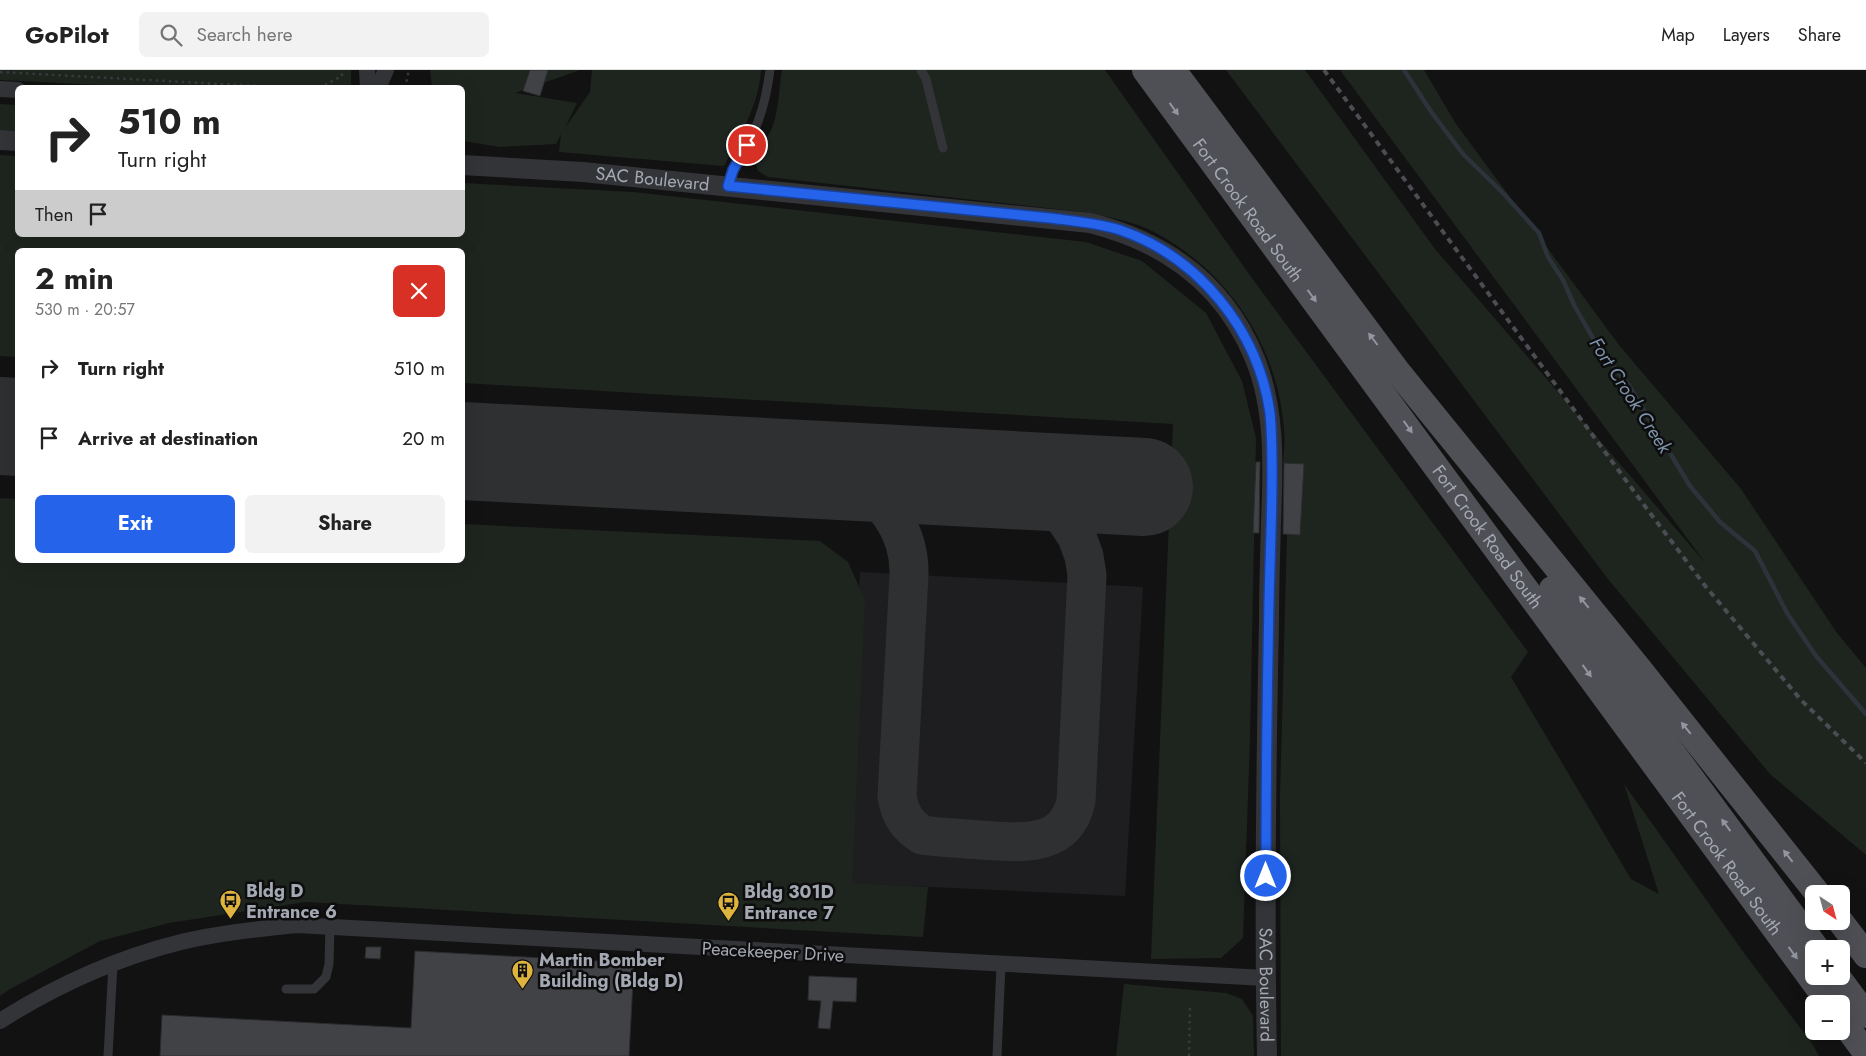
<!DOCTYPE html>
<meta charset="utf-8">
<style>
body{margin:0;font-family:Jost,sans-serif;background:#f2f2f2;color:#222;height:100vh;display:flex;flex-direction:column;font-size:19px;white-space:nowrap}
*{box-sizing:border-box;margin:0}
p{font-size:16px;color:#767676}
.icon{flex:none;width:28px;height:28px;fill:none;stroke:currentColor;stroke-width:2;stroke-linecap:round;stroke-linejoin:round}
.map{position:relative;flex:1;overflow:hidden}
.details{position:absolute;left:15px;top:178px;width:450px;height:315px;display:flex;flex-direction:column;background:#fff;border-radius:8px;box-shadow:0 5px 20px #0002}
.details>*{flex:none}
.guide{position:absolute;left:15px;top:15px;width:450px;height:152px;border-radius:8px;box-shadow:0 5px 20px #0002;background:#fff;color:#222;overflow:hidden}
.needle{width:32px;rotate:144deg}
.tools{position:absolute;left:1805px;top:815px;display:grid;gap:10px}
.tools a{display:grid;place-items:center;width:45px;height:45px;border-radius:8px;background:#fff;box-shadow:0 5px 20px #0002;font-size:25px}
.pin{position:absolute;display:grid;place-items:center;width:42px;height:42px;color:#fff;margin:-21px;border:2px solid #fff;border-radius:50%;box-shadow:0 1px 5px #0007}
.me{position:absolute;width:55px;margin:-28px;rotate:0deg;stroke-linejoin:round;filter:drop-shadow(0 0 4px #0008)}
.turn{display:flex;align-items:center;gap:18px;height:105px;padding:0 20px;font-size:22px}
.turn .icon{width:65px;height:65px;stroke-width:2.5}
.turn b{display:block;font-size:35px;line-height:42px}
.then{display:flex;align-items:center;height:48px;padding:0 20px;background:#0003;gap:10px;font-size:19px}
.round{display:grid;place-items:center;flex:none;width:52px;height:52px;border-radius:8px;background:#f2f2f2}
.head{display:flex;align-items:center;justify-content:space-between;height:85px;padding:0 20px}
h1{font-size:30px;font-weight:700;line-height:38px}
.primary-button{display:flex;gap:10px;margin-top:auto;padding:10px 20px}
.primary-button a{flex:1;height:58px;border-radius:8px;background:#2563eb;color:#fff;font-size:20px;font-weight:700;line-height:58px;text-align:center}
.primary-button a+a{background:#f2f2f2;color:#222}
ul{padding:0;list-style:none}
li{display:flex;align-items:center;gap:15px;height:70px;padding:0 20px}
li div{flex:1}
li b{display:block;font-size:19px}
li em{font-style:normal}
header{display:flex;align-items:center;gap:30px;box-sizing:border-box;height:70px;padding:0 25px;background:#fff;border-bottom:1px solid #e0e0e0}
header strong{font-size:24px}
nav{display:flex;gap:28px;margin-inline-start:auto;font-size:18px}
.search{width:350px;height:45px;background:#f2f2f2;display:flex;align-items:center;gap:12px;box-sizing:border-box;padding:0 18px;border-radius:8px;color:#767676;font-size:19px}
.map>svg:first-child{display:block}
.built{fill:#1e1e20}
.green{fill:#1e251f}
.lines{fill:none;stroke-linecap:round;stroke-linejoin:round}
.stream{stroke:#2c333a;stroke-width:4.5}
.taxiway{stroke:#2f3032;stroke-width:39}
.runway{stroke:#2f3032;stroke-width:98}
.building{fill:#414246;stroke:#2c2c2f}
.path{stroke:#393a3e;stroke-width:2.5;stroke-dasharray:2.5 4;stroke-linecap:butt}
.service{stroke:#333438;stroke-width:9}
.minor{stroke:#333438;stroke-width:16}
.tertiary{stroke:#333438;stroke-width:20}
.primary{stroke:#4f5056;stroke-width:26}
.rail{stroke:#4c4d52;stroke-width:4;stroke-dasharray:6 5;stroke-linecap:butt}
.oneway{fill:#9396a0}
.route-casing{stroke:#184099;stroke-width:12}
.route{stroke:#2563eb;stroke-width:9}
.labels{text-anchor:middle;stroke-width:5;stroke-linejoin:round;paint-order:stroke}
.street-label{font-size:18px;fill:#a4a8b2;stroke:#0d0d0e}
.poi-label{font-size:18px;font-weight:bold;fill:#a4a8b2;stroke:#0d0d0e;text-anchor:start}
.water-label{font-size:19px;font-style:italic;fill:#7e93aa;stroke:#0d0d0e}
</style>
<header>
<strong>GoPilot</strong>
<div class="search"><svg class="icon" aria-label="search" viewBox="0 0 24 24"><circle cx="10" cy="10" r="6"/><path d="M15 15l6 6"/></svg>Search here</div>
<nav><a>Map</a><a>Layers</a><a>Share</a></nav>
</header>
<div class="map">
<svg width="1866" height="986" viewBox="0 0 1866 986">
<rect width="100%" height="100%" fill="#121213"/>
<!-- built -->
<path class="built" d="M860 502 1143 517 1125 826 842 813Z"/>
<!-- green -->
<g class="green">
<path d="M0 0H351V18H159L0 10Z"/>
<path d="M430 0H580L515 23 577 33 565 58 590 22 592 0H761C759 35 740 66 724 96L559 82 561 64 556 74 500 77 463 71 462 18 432 17Z"/>
<path d="M782 0H1105L1254 211 1528 582 1511 607 1631 809 1659 824 1624 714 1744 883 1813 975 1819 986H1281L1280 727 1287 464 1300 465 1303 394 1283 393C1284 382 1285 370 1284 359 1278 277 1229 202 1156 163 1134 151 1108 147 1083 142L768 107 758 101C750 77 767 74 773 55 779 38 779 18 782 0Z"/>
<path d="M1226 0H1305L1435 179 1707 495 1340 0H1424L1456 54 1619 275 1741 419 1837 563 1866 598V785L1770 704 1608 509Z"/>
<path d="M0 34 17 35V61L0 60Z"/>
<path d="M0 85 17 86 18 165H462L463 113 633 122 1086 172 1142 191 1206 243 1242 311 1256 368 1250 669 1243 868 1221 888 1151 889 1173 354 463 313 462 180H18L17 287 0 286Z"/>
<path d="M0 428 17 429 18 490H462L463 454 820 471 848 492 865 530 852 813 928 817 923 867 305 832 169 853 100 871 10 919 0 926Z"/>
<path d="M1124 914 1226 923 1242 929 1253 946 1254 986H1116Z"/>
</g>
<g class="lines">
<!-- stream -->
<path class="stream" d="M1404 0 1432 43 1463 84 1504 124 1539 163 1548 187 1563 210 1574 235 1598 277 1628 314 1690 416 1720 452 1755 481 1787 543 1816 586 1866 644"/>
<!-- taxiway -->
<path class="taxiway" d="M811 399C823 402 834 404 845 409 885 425 910 462 909 505L897 726C900 745 907 755 922 765 941 768 961 768 980 770 1018 772 1065 780 1076 731L1087 505 1084 486 1077 467 1066 450 1041 427 1020 418 987 409"/>
<!-- runway -->
<g class="runway">
<path d="M0 356 18 357"/>
<path d="M462 381 1144 417"/>
</g>
</g>
<!-- building -->
<g class="building">
<path d="M530 0H548L540 26 523 21Z"/>
<path d="M1256 392H1260L1259 463H1253Z"/>
<path d="M1284 393 1304 394 1300 465 1283 464Z"/>
<path d="M366 877H381L380 889 365 888Z"/>
<path d="M415 881 634 893 629 986H160L162 945 411 958Z"/>
<path d="M809 906 857 908 856 932 833 931 830 959 818 958 821 931 808 930Z"/>
</g>
<g class="lines">
<!-- path -->
<g class="path">
<path d="M0 2 294 18"/>
<path d="M319 18 342 6V0"/>
<path d="M405 18 409 0"/>
<path d="M1189 986 1190 936"/>
</g>
<!-- service -->
<g class="service">
<path d="M921 0 926 9 943 78"/>
<path d="M729 116C734 96 745 81 753 63 763 43 767 23 770 0"/>
<path d="M286 919H314L326 907 329 894 330 856"/>
<path d="M108 986 113 894"/>
<path d="M997 986 1001 895"/>
</g>
<!-- minor -->
<g class="minor">
<path d="M367 0 368 18"/>
<path d="M378 18 386 0"/>
<path d="M0 19 18 20"/>
<path d="M0 951C55 916 117 888 181 872 219 863 258 859 297 855L1265 908"/>
</g>
<!-- tertiary -->
<g class="tertiary">
<path d="M0 70 18 71"/>
<path id="s1" d="M462 95 583 102 1090 153C1166 172 1225 215 1255 289 1276 341 1273 398 1271 453 1270 486 1269 518 1269 551 1266 696 1264 841 1267 986"/>
</g>
<!-- primary -->
<g class="primary">
<path id="s2" d="M1145 0 1830 934"/>
<path d="M1173 0 1398 302 1640 600 1818 824"/>
<path d="M1552 519 1817 879"/>
<path d="M1840 851 1866 885"/>
<path d="M1837 906 1866 945"/>
<path d="M1841 949 1866 983"/>
</g>
<!-- rail -->
<path class="rail" d="M1324 0 1647 439 1706 517 1801 630 1866 693"/>
</g>
<!-- one-way arrows -->
<defs><path id="oneway-solid" d="M-6-.8H1V-3.2L6.5 0L1 3.2V.8H-6Z" transform="scale(1.25)"/></defs>
<g class="oneway">
<use href="#oneway-solid" transform="translate(1174 39) rotate(54)"/>
<use href="#oneway-solid" transform="translate(1312 226) rotate(54)"/>
<use href="#oneway-solid" transform="translate(1373 269) rotate(-127)"/>
<use href="#oneway-solid" transform="translate(1408 357) rotate(54)"/>
<use href="#oneway-solid" transform="translate(1584 532) rotate(-129)"/>
<use href="#oneway-solid" transform="translate(1587 601) rotate(54)"/>
<use href="#oneway-solid" transform="translate(1686 658) rotate(-129)"/>
<use href="#oneway-solid" transform="translate(1726 755) rotate(-126)"/>
<use href="#oneway-solid" transform="translate(1788 786) rotate(-128)"/>
<use href="#oneway-solid" transform="translate(1793 883) rotate(54)"/>
</g>
<g class="lines">
<defs>
<path id="route" d="M747 75 733 100 728 116 1050 148C1073 151 1098 153 1120 160 1199 187 1258 260 1270 343 1272 363 1272 384 1272 405 1272 447 1270 489 1269 531 1267 623 1266 715 1266 806"/>
</defs>
<!-- route casing -->
<use href="#route" class="route-casing"/>
<!-- route -->
<use href="#route" class="route"/>
</g>
<!-- icons -->
<defs>
<symbol id="bus-pin" viewBox="-11 -11 22 30"><path d="M0 17L-7.5 6A9.5 9.5 0 1 1 7.5 6Z" fill="#dfb43e" stroke="#0d0d0e"/><path d="M-5-6H5V4H4V6H2V4H-2V6H-4V4H-5ZM-3.5-4V0h7V-4ZM-3.5 1.2v1.5H-2V1.2ZM2 1.2v1.5H3.5V1.2Z" fill="#111"/></symbol>
<symbol id="building-pin" viewBox="-11 -11 22 30"><path d="M0 17L-7.5 6A9.5 9.5 0 1 1 7.5 6Z" fill="#dfb43e" stroke="#0d0d0e"/><path d="M-4-6H4V6H1V3H-1V6H-4ZM-2.5-4.3h1.7v1.8h-1.7ZM.8-4.3h1.7v1.8H.8ZM-2.5-1h1.7V.8h-1.7ZM.8-1h1.7V.8H.8Z" fill="#111"/></symbol>
</defs>
<g fill-rule="evenodd">
<use href="#bus-pin" x="218" y="818" width="25" height="34"/>
<use href="#bus-pin" x="716" y="820" width="25" height="34"/>
<use href="#building-pin" x="510" y="888" width="25" height="34"/>
</g>
<g class="labels">
<!-- street labels -->
<g class="street-label">
<text dy="6" stroke="none"><textPath href="#s1" startOffset="191">SAC Boulevard</textPath></text>
<text dy="6" stroke="none"><textPath href="#s2" startOffset="174">Fort Crook Road South</textPath></text>
<text dy="6" stroke="none"><textPath href="#s2" startOffset="579">Fort Crook Road South</textPath></text>
<text dy="6" stroke="none"><textPath href="#s2" startOffset="984">Fort Crook Road South</textPath></text>
<text transform="translate(773 882) rotate(3)" y="6">Peacekeeper Drive</text>
<text dy="6" stroke="none"><textPath href="#s1" startOffset="1481">SAC Boulevard</textPath></text>
</g>
<!-- poi labels -->
<g class="poi-label">
<text x="246" y="827">Bldg D<tspan x="246" dy="21">Entrance 6</tspan></text>
<text x="744" y="828">Bldg 301D<tspan x="744" dy="21">Entrance 7</tspan></text>
<text x="539" y="896">Martin Bomber<tspan x="539" dy="21">Building (Bldg D)</tspan></text>
</g>
<!-- water labels -->
<g class="water-label">
<text transform="translate(1631 325) rotate(57)" y="7">Fort Crook Creek</text>
</g>
</g>
</svg>
<div class="tools">
<a><svg class="needle" viewBox="-14 -14 28 28"><path d="M0-13l5 13h-10z" fill="#e53935"/><path d="M0 13l5-13h-10z" fill="#767676"/></svg></a>
<a>+</a>
<a>−</a>
</div>
<div class="pin" style="left:747px;top:75px;background:#d93025"><svg class="icon" aria-label="arrive" viewBox="0 0 24 24"><path d="M6 21V4h12l-3 4 3 4H6"/></svg></div>
<svg class="me" style="left:1266px;top:806px" viewBox="-20 -20 40 40"><circle r="17" fill="#2563eb" stroke="#fff" stroke-width="3"/><path d="M0-11L8 9 0 5-8 9z" fill="#fff"/></svg>
<div class="guide">
<div class="turn"><svg class="icon" aria-label="right" viewBox="0 0 24 24"><path d="M7 20v-9h11M14 6l5 5-5 5"/></svg><div><b>510 m</b>Turn right</div></div>
<div class="then">Then<svg class="icon" aria-label="arrive" viewBox="0 0 24 24"><path d="M6 21V4h12l-3 4 3 4H6"/></svg></div>
</div>
<section class="details">
<div class="head"><div><h1>2 min</h1><p>530 m · 20:57</p></div><a class="round" style="background:#d93025;color:#fff"><svg class="icon" aria-label="close" viewBox="0 0 24 24"><path d="M6 6l12 12M18 6L6 18"/></svg></a></div>
<ul>
<li><svg class="icon" aria-label="right" viewBox="0 0 24 24"><path d="M7 20v-9h11M14 6l5 5-5 5"/></svg><div><b>Turn right</b></div><em>510 m</em></li>
<li><svg class="icon" aria-label="arrive" viewBox="0 0 24 24"><path d="M6 21V4h12l-3 4 3 4H6"/></svg><div><b>Arrive at destination</b></div><em>20 m</em></li>
</ul>
<div class="primary-button"><a>Exit</a><a>Share</a></div>
</section>
</div>
